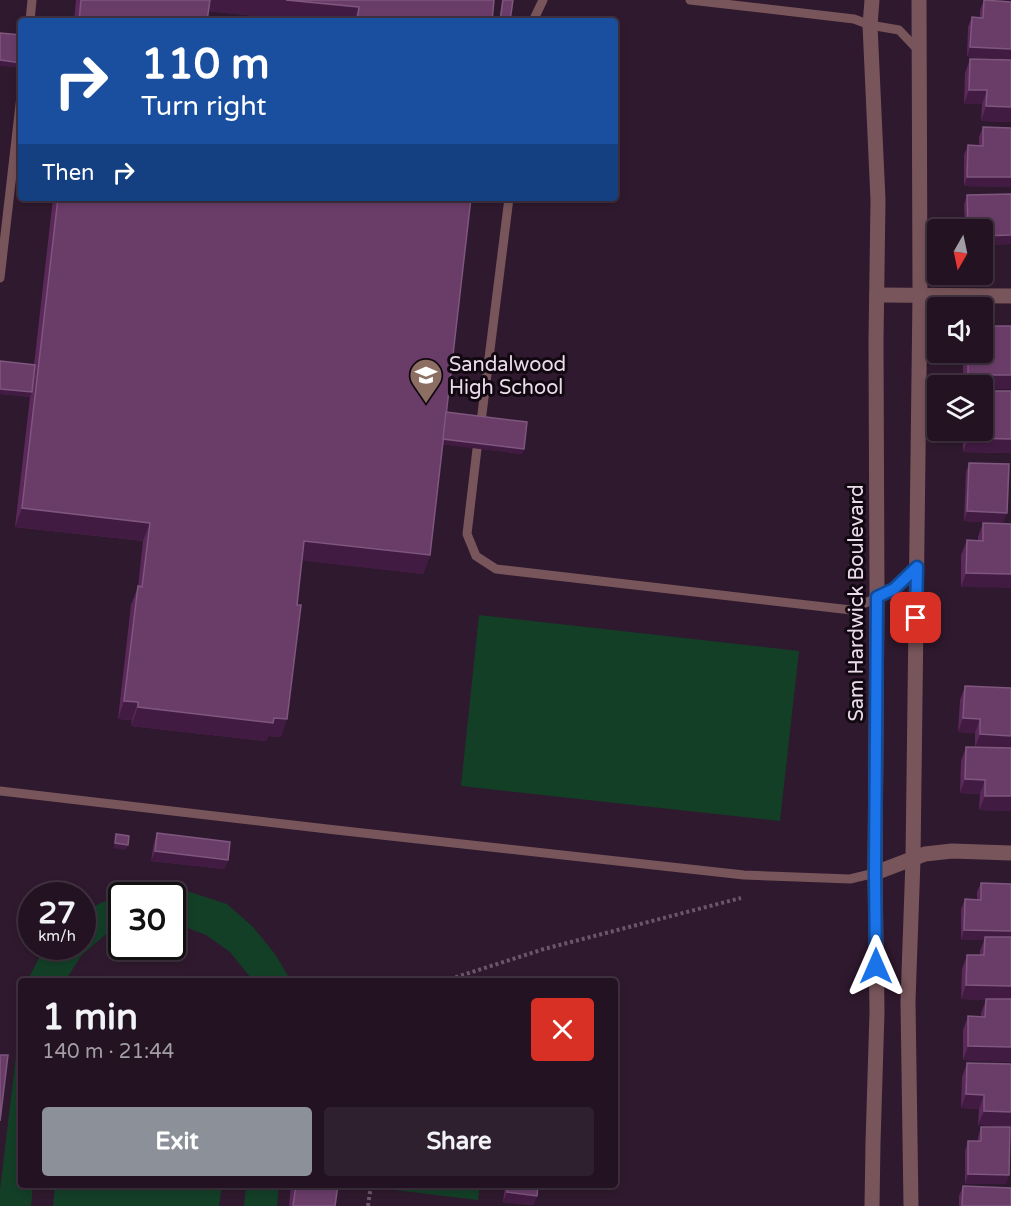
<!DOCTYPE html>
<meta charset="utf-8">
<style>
body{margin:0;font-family:"Varela Round",sans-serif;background:#2f202f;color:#f1f3f6;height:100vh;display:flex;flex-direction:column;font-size:22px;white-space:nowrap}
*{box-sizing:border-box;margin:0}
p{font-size:20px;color:#a39ea5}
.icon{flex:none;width:33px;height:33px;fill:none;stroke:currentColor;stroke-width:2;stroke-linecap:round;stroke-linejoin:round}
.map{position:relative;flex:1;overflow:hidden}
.panel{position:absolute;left:18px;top:978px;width:600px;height:210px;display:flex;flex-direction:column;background:#231322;border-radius:6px;box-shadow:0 3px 9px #0003,0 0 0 2px #403240}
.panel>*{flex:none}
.guide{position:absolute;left:18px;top:18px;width:600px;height:183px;border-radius:6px;box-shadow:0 3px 9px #0003,0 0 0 2px #403240;background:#1a4fa0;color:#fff;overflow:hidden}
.needle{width:39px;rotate:189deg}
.buttons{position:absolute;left:927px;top:219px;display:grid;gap:12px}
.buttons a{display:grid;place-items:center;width:66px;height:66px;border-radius:6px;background:#231322;box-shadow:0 3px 9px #0003,0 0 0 2px #403240;font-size:30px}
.speed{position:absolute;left:18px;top:882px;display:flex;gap:12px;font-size:30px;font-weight:700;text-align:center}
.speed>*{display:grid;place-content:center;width:78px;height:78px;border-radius:50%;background:#231322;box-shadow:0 3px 9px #0003,0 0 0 2px #403240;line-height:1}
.speed small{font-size:15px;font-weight:400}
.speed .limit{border:3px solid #111;border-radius:9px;background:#fff;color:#111}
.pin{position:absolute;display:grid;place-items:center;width:51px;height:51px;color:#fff;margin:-26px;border-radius:12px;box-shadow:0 3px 9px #0006}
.me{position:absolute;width:66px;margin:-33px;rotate:0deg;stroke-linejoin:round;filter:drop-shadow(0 0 4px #0008)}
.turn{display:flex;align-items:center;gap:21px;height:126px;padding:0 24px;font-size:27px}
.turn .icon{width:78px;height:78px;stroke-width:2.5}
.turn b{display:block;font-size:42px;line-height:51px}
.then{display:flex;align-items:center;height:57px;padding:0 24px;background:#0003;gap:12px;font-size:22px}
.round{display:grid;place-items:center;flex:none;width:63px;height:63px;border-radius:6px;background:#2f202f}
.summary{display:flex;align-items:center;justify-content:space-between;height:102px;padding:0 24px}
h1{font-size:36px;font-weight:700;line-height:45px}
.cta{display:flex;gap:12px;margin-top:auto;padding:12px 24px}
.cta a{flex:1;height:69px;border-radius:6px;background:#8c9099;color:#fff;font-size:24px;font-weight:700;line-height:69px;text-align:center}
.cta a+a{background:#2f202f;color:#f1f3f6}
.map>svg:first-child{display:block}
.green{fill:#133f27}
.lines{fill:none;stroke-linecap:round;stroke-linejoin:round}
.path{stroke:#6b576a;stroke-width:4;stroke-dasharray:3 3;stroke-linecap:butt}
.service{stroke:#78555a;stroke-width:9}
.minor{stroke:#78555a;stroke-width:15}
.wall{fill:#5a295a}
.shaded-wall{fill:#421b42}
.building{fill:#6a3d69;stroke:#7e567e;stroke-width:1.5}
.route-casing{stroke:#114b97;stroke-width:15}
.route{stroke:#1a73e8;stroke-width:10}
.labels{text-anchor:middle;stroke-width:6;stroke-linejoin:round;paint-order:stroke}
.poi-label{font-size:20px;fill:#ebdcea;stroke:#110811;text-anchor:start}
.street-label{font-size:20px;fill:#ebdcea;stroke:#110811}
</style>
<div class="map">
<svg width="1011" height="1206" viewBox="0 0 1011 1206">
<rect width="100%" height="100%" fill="#2f192e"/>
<!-- green -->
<g class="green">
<path d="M479 615 799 651 780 821 461 786Z"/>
<path d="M149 888 187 891 227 904 253 927 275 954 291 981H252L251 978 230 952 206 935 177 924H173L172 896H122L121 929 105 935 81 956 65 981H27L45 947 82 946 83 912 111 898Z"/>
<path d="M21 1014V1185H33L31 1206H0V1190Z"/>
<path d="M55 1185H222L219 1206H53Z"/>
<path d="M246 1185H279L277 1206H244Z"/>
<path d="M387 1185H480L478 1200 386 1189Z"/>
</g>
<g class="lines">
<!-- path -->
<g class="path">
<path d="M444 981 544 949 741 898"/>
<path d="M368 1206 371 1185"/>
</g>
<!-- service -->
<g class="service">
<path d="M690 0 854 19 870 25 899 30 919 51"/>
<path d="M30 21 32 0"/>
<path d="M533 21 543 0"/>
<path d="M0 278 21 96"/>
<path d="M481 422 509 198"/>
<path d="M477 449 467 534 476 556 496 569 851 610 894 589 917 567"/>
<path d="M0 791 336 830 744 875 850 879 875 873"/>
</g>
<!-- minor -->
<g class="minor">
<path d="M872 0 870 25 878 200 876 341 877 597 875 873 877 1012 873 1143 872 1206"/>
<path d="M877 295 1011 296"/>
<path d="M875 873 925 854 952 851 1011 853"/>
<path d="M911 1206 908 1001 913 860 920 295 919 0"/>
</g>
</g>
<!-- wall -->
<g class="wall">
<path d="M76 0H494L492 21H305L208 11 207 21H74Z"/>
<path d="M502 0H513L510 21H499Z"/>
<path d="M984 0 1011 2V59L967 57 968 27 972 17 980 18V10Z"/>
<path d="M970 59 1011 60V122L981 121 982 104H964L965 73Z"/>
<path d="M983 127 1011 128V187L964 186V155L968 145 979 146V137Z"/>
<path d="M1011 194V244L982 245V230H965L964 205 967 195Z"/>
<path d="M53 198H471L446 412 524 449 522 454 443 444 430 555 423 574 302 560 281 737 268 736 266 741 131 726 132 720 118 719 131 605 138 587 143 541 15 527 30 397 0 394 34 365Z"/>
<path d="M986 326H1011L982 386H963V359L965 352H982V336Z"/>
<path d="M984 391H1011V453L963 452V430H982V395Z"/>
<path d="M969 463 1003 523 964 521 966 472Z"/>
<path d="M983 523 1011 524 961 587V555L967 540 978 541V537Z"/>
<path d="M965 686 1011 688V811L979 810 980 794 960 793 961 761 966 747H975V733L958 732 960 700Z"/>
<path d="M157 833 228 860 224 869 151 861 154 843Z"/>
<path d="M981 883 1011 884V1062L963 1060V1030L968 1016 981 1017V1013L986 1000 961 999 962 969 967 955H980V951L984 940H961V909L965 899 977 900V892Z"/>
<path d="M967 1063 1011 1064V1126L978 1125 979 1109 961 1108 962 1077Z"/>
<path d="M981 1127 1006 1184H965V1151L968 1141H978V1137Z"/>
<path d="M291 1185H338L335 1206H289Z"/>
<path d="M505 1185H538L537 1196 533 1205 503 1202Z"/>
<path d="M963 1186 1011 1206H959V1196Z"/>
</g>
<!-- shaded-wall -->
<g class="shaded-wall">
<path d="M208 0H286L359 7 354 21H305L204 11Z"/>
<path d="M970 47 1011 49V59L967 57Z"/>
<path d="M0 60 21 63V68L0 66Z"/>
<path d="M969 90H987L982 104H964Z"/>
<path d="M986 106 1011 107V122L981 121Z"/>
<path d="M967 177H1011V187L964 186Z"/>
<path d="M1011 235V244L982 245V236Z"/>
<path d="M968 375H1011V389H982V386H964Z"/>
<path d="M0 389 32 392 30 397 0 394Z"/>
<path d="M968 438 1011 439V453L963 452Z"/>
<path d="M440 439 524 449 522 454 438 444Z"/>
<path d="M22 508 150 523 143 541 15 527Z"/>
<path d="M967 511 1007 513 1003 523 964 521Z"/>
<path d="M304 541 430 555 423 574 297 560Z"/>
<path d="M966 573 1011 574V588L961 587Z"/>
<path d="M124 701 138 702 132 720 118 719Z"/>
<path d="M138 707 274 718 287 719 281 737 268 736 266 741 131 726Z"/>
<path d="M963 718 980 719 975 733 958 732Z"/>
<path d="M980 734 1011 736V747L1010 750 975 748Z"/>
<path d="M965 779 985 780 980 794 960 793Z"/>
<path d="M985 796H1011V811L979 810Z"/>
<path d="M115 843 128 845 126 850 113 848Z"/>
<path d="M155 851 228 860 224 869 151 861Z"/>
<path d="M964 930 1011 931V939L985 937 984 940H961Z"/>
<path d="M966 985 1011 986V1001L961 999Z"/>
<path d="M968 1046 1011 1047V1062L963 1060Z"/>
<path d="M966 1094 984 1095 979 1109 961 1108Z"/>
<path d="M984 1111 1011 1112V1126L978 1125Z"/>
<path d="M968 1174 1009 1175 1006 1184H965Z"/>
<path d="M507 1192 537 1196 533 1205 503 1202Z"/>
</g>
<!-- building -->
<g class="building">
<path d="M81 0H210L207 21H79Z"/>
<path d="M286 0H494L492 21H357L359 7Z"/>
<path d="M503 0H513L510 21H500Z"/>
<path d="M984 0 1011 2V49L970 47 972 17 983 18Z"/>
<path d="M0 33 21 35V63L0 60Z"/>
<path d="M970 59 1011 60V107L986 106 987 90H969Z"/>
<path d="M983 127 1011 128V177H967L968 145 983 146Z"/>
<path d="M1011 194V235L982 236V230H968L967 195Z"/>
<path d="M58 198H471L430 555 304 541 297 605H301L287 719 274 718 273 723 138 707V702L124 701 138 586 142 587 150 523 22 508Z"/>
<path d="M986 326H1011V375H968V352H982V345H986Z"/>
<path d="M0 361 35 365 32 392 0 389Z"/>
<path d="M984 391H1011V439L968 438V430H982V409H984Z"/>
<path d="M446 412 527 422 524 449 443 439Z"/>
<path d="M969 463 1009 464 1007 513 967 511Z"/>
<path d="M983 523 1011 524V574L966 573 967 540 983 541Z"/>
<path d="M965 686 1011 688V736L980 734V719L963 718Z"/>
<path d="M966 747 1011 748V796H985V780L965 779Z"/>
<path d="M157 833 230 842 228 860 155 851Z"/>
<path d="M116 834 129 836 128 845 115 843Z"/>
<path d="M981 883 1011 884V931L964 930 965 899 981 900Z"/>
<path d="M985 937H1011V986L966 985 967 955H984Z"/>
<path d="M986 999H1011V1047L968 1046V1016L985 1017Z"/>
<path d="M0 1055H8L0 1121Z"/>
<path d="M967 1063 1011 1064V1112L984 1111V1095L966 1094Z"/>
<path d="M981 1127H1010L1009 1175 968 1174V1141H981Z"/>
<path d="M296 1185H338L335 1206H293Z"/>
<path d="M507 1185H538L537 1196 507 1192Z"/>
<path d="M963 1186 1011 1188V1206H962Z"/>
</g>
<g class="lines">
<defs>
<path id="route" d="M876 966 875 873 877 597 894 589 917 567 916 618"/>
</defs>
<!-- route casing -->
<use href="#route" class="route-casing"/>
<!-- route -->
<use href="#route" class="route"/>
</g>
<!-- icons -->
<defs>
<symbol id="school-pin" viewBox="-11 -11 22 30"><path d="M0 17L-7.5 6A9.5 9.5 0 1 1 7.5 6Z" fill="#8d6e63" stroke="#110811"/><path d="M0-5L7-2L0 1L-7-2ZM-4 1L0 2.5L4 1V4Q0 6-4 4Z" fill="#fff"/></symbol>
</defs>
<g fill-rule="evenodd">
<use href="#school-pin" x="407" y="356" width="38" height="52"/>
</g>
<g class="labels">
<!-- poi labels -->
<g class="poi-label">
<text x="449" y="371">Sandalwood<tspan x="449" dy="23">High School</tspan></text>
</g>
<!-- street labels -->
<g class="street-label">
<text transform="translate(856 603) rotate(-90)" y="7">Sam Hardwick Boulevard</text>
</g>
</g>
</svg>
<div class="buttons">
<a><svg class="needle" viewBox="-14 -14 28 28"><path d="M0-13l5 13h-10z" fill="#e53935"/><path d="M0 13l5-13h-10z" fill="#a39ea5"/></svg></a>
<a><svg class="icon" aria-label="sound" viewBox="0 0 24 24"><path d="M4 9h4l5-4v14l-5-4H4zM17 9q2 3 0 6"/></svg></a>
<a><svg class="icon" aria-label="layers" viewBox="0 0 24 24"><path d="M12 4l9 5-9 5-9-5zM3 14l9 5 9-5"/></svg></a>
</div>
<div class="speed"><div>27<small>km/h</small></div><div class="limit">30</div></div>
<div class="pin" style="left:916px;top:618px;background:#d93025"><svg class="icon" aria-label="arrive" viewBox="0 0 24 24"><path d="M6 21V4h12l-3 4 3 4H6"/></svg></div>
<svg class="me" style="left:876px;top:966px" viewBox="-20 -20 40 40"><path d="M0-17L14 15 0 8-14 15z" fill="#1a73e8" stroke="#fff" stroke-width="4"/></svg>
<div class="guide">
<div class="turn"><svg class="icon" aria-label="right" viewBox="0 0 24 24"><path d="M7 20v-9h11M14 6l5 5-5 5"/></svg><div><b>110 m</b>Turn right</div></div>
<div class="then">Then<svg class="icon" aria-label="right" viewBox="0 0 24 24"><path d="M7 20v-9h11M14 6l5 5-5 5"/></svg></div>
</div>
<section class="panel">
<div class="summary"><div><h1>1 min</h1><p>140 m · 21:44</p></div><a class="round" style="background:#d93025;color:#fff"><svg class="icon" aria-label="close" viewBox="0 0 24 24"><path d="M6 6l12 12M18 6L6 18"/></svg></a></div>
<div class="cta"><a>Exit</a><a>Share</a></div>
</section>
</div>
